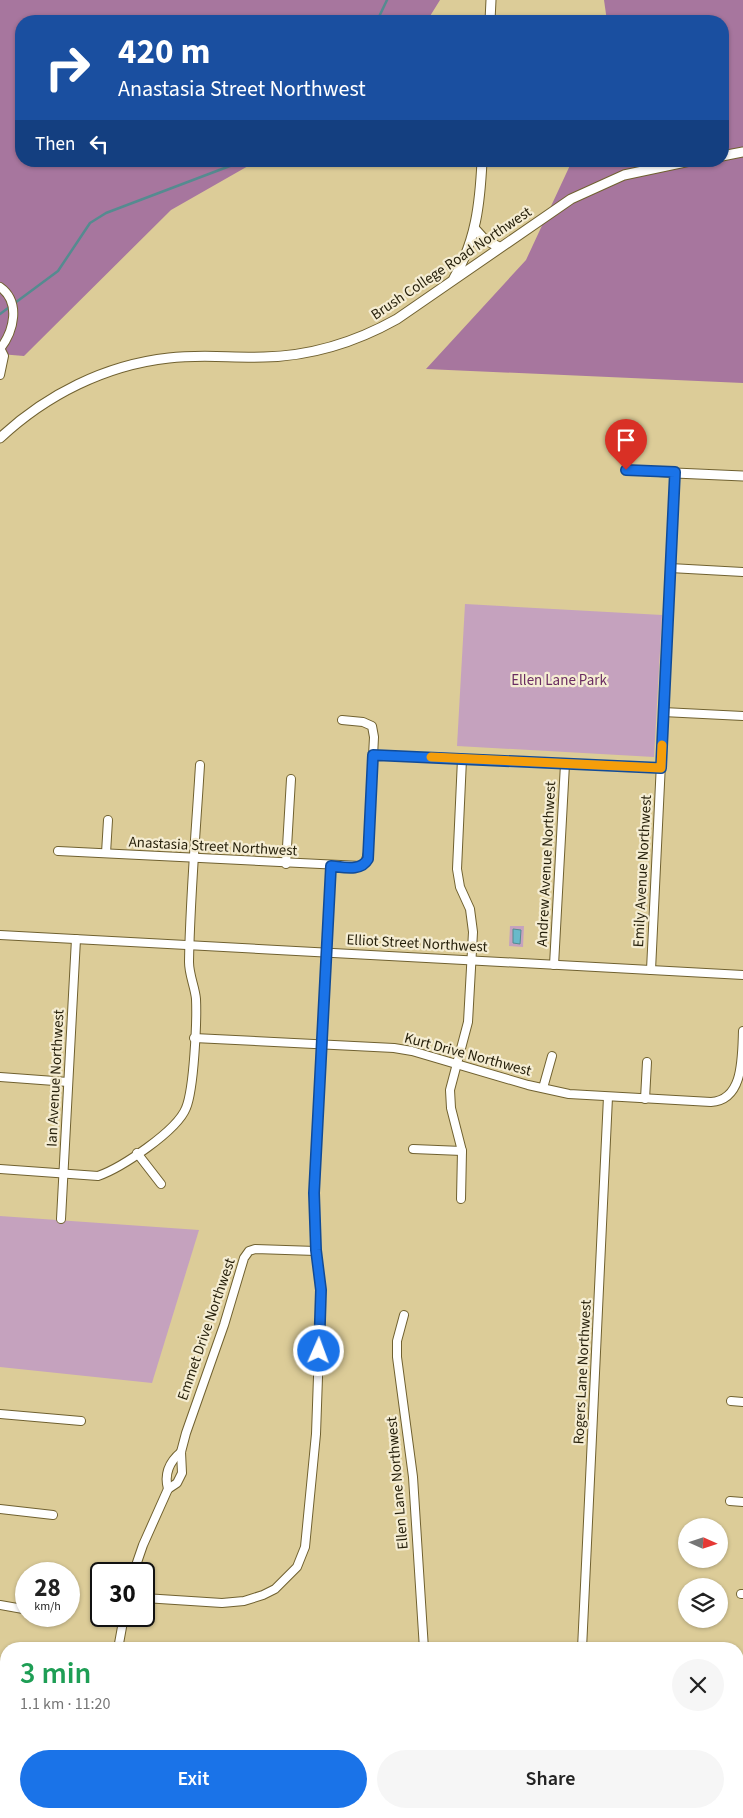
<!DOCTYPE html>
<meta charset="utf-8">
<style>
body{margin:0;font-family:"Source Sans 3",sans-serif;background:#f6f6f6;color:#222;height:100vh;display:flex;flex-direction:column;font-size:19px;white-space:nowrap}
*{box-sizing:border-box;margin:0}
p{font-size:16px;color:#767676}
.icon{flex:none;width:28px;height:28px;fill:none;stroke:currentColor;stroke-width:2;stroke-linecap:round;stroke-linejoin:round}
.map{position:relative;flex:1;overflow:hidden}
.side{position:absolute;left:0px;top:1642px;width:744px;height:176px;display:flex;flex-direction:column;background:#fff;border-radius:20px 20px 0 0;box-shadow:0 1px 4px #0004}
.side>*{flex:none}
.guide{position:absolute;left:15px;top:15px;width:714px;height:152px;border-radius:20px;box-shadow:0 1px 4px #0004;background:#1a4fa0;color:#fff;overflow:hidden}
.needle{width:32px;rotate:93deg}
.buttons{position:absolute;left:678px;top:1518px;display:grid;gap:10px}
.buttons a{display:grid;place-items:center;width:50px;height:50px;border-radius:50%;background:#fff;box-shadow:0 1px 4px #0004;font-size:25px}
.speed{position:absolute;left:15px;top:1562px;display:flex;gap:10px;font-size:25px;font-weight:700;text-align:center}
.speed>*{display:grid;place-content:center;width:65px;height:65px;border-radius:50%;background:#fff;box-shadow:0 1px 4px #0004;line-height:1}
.speed small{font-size:12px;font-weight:400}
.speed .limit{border:2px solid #111;border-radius:8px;background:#fff;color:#111}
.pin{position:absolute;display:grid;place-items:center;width:42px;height:42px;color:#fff;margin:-51px -21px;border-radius:50% 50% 50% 0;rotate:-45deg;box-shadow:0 0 5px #0007}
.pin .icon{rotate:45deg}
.me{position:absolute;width:55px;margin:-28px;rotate:2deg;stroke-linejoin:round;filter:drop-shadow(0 0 4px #0008)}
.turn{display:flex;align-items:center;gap:18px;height:105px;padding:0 20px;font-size:22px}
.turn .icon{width:65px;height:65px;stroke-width:2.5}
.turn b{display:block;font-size:35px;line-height:42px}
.then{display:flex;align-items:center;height:48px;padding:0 20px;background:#0003;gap:10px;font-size:19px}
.round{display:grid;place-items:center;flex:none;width:52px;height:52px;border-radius:26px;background:#f6f6f6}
.headline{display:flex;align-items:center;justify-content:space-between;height:85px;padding:0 20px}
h1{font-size:30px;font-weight:600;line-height:38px;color:#1e9e55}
.cta{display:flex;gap:10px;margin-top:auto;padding:10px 20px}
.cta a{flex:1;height:58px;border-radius:30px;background:#1a73e8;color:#fff;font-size:20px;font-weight:600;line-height:58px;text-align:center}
.cta a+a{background:#f6f6f6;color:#222}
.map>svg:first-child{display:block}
.green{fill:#c5a2be}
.forest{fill:#a7769e}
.water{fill:#69b9ca;stroke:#558b90}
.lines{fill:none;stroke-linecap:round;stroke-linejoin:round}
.stream{stroke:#558b90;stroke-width:2.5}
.minor-casing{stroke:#706130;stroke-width:10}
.tertiary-casing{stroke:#706130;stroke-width:11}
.secondary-casing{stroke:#706130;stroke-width:12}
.primary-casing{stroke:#4d8657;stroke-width:14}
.minor{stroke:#fff;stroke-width:8}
.tertiary{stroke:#fff;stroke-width:9}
.secondary{stroke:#fff;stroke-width:10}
.primary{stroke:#a1d7b3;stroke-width:11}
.route-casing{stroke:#114b97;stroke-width:12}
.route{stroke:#1a73e8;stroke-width:9}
.slow{stroke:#f59e0b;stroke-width:9}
.labels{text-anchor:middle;stroke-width:4.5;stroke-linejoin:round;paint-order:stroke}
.street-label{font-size:15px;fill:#251f0a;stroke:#f5edd3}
.park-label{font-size:15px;fill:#6a2c61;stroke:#f5edd3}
</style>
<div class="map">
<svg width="743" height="1818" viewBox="0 0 743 1818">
<rect width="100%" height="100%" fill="#dccc98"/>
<!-- green -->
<g class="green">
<path d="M465 604 662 615 654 757 457 746Z"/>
<path d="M510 926H524L523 947 509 946Z"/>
<path d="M0 1216 199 1230 152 1383 0 1367Z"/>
</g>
<!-- forest -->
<g class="forest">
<path d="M0 0H440L427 21H21V161H257L171 210 24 356 0 354Z"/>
<path d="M604 0H743V383L426 369 526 260 572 161H722V21H607Z"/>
</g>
<!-- water -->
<path class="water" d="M513 929 521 930 520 944 513 943Z"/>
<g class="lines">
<!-- stream -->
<g class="stream">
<path d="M377 21 387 0"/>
<path d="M0 314 58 271 90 223 106 213 243 161"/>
</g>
<defs>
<g id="minor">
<path d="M0 287C21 302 14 331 0 349"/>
<path d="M0 348 4 356 0 375"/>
<path d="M626 470 675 473 651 970"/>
<path d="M670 568 743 572"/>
<path d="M663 712 743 716"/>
<path d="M373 755 661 768"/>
<path d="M58 851 361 866 365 863 368 853 374 737 372 726 363 722 342 720"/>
<path d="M106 853 108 820"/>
<path d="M286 864 291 779"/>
<path d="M0 935 743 975"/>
<path d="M554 965 565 764"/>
<path d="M194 1038 394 1048 412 1051 528 1085 569 1094 711 1102C743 1100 742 1060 743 1031"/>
<path d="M0 1077 68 1082"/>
<path d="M543 1088 552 1056"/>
<path d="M645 1099 647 1062"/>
<path d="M413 1149 462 1151"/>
<path d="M137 1153 161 1184"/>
<path d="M0 1169 98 1176C121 1168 177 1131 186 1108 194 1089 197 1021 196 999 195 987 189 975 189 962 190 897 196 831 200 765"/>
<path d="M461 1199 462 1151 451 1108 450 1090 468 1022 473 932 470 909 460 887 457 869 462 759"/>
<path d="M61 1219 76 939"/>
<path d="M404 1315 397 1341V1357L413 1477 424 1649"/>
<path d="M731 1401 743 1402"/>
<path d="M0 1414 81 1421"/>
<path d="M168 1489C164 1474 169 1462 181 1452"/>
<path d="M730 1501 743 1502"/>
<path d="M0 1509 53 1515"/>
<path d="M133 1574 143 1545 168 1489 177 1483 182 1473 181 1452 186 1433 224 1325 244 1258 249 1251 255 1249 316 1251"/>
<path d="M741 1594H743"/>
<path d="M144 1598 222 1603 244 1601 263 1595 275 1589 297 1567 305 1547 316 1434 320 1319 321 1290 316 1251 314 1193 331 866"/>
<path d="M0 1605 23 1609"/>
<path d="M118 1649 124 1616"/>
<path d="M582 1649 608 1097"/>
<path d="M615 1812 650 1818"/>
<path d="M483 1818V1812"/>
</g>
<g id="tertiary">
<path d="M490 21 491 0"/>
<path d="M722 156 743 152"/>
<path d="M475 229 484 239 499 247"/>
<path d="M454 278C476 241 480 203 482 161"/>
<path d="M0 438C46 395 105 365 169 358 201 354 232 358 264 357 312 356 356 342 397 319L571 199 624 175 690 161"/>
<path d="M675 473 743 476"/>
</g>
<g id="secondary">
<path d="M0 1803 6 1804"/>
<path d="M44 1812 83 1818"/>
</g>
<g id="primary">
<path d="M738 1749H743"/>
<path d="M228 1818 238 1812"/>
</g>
</defs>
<!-- minor casing -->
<use href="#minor" class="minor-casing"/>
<!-- tertiary casing -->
<use href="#tertiary" class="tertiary-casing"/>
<!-- secondary casing -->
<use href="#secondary" class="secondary-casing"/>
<!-- primary casing -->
<use href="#primary" class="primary-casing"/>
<!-- minor -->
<use href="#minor" class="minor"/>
<!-- tertiary -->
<use href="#tertiary" class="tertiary"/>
<!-- secondary -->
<use href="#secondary" class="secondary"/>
<!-- primary -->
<use href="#primary" class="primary"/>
</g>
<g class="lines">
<defs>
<path id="route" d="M319 1351 321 1290 316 1250 314 1193 331 866C343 867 361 872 368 859L373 755 661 768 675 472 626 470"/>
</defs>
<!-- route casing -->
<use href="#route" class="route-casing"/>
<!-- route -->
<use href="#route" class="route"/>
<!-- slow -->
<path class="slow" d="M431 757 661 768 662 745"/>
</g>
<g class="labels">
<!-- street labels -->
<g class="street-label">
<text transform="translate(451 263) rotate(-34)" y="5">Brush College Road Northwest</text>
<text transform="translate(213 846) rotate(3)" y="5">Anastasia Street Northwest</text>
<text transform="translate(546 864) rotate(-87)" y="5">Andrew Avenue Northwest</text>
<text transform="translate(642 871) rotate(-87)" y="5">Emily Avenue Northwest</text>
<text transform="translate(417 943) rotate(3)" y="5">Elliot Street Northwest</text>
<text transform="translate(468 1054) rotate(15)" y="5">Kurt Drive Northwest</text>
<text transform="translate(55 1078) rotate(-87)" y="5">Ian Avenue Northwest</text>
<text transform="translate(206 1329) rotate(-71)" y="5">Emmet Drive Northwest</text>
<text transform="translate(582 1372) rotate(-87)" y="5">Rogers Lane Northwest</text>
<text transform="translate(397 1483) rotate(-95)" y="5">Ellen Lane Northwest</text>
</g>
<!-- park labels -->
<g class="park-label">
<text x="559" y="685">Ellen Lane Park</text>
</g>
</g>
</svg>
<div class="buttons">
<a><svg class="needle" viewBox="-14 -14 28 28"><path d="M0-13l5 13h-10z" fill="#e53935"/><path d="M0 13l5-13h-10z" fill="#767676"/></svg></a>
<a><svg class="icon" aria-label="layers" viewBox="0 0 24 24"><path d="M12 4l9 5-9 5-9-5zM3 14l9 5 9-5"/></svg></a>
</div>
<div class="speed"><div>28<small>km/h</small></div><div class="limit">30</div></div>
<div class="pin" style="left:626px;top:470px;background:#d93025"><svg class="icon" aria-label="arrive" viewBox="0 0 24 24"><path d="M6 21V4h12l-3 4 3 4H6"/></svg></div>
<svg class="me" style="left:319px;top:1351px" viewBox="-20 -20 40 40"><circle r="17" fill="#1a73e8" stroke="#fff" stroke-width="3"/><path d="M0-11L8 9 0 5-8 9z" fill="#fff"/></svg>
<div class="guide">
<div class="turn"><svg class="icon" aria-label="right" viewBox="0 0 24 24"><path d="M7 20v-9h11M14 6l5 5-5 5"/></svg><div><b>420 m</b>Anastasia Street Northwest</div></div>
<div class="then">Then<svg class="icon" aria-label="left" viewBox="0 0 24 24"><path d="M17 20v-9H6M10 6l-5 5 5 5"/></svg></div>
</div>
<section class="side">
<div class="headline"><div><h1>3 min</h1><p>1.1 km · 11:20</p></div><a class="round"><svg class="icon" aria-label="close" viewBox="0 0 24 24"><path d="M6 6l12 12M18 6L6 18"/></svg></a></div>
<div class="cta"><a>Exit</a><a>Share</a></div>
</section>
</div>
